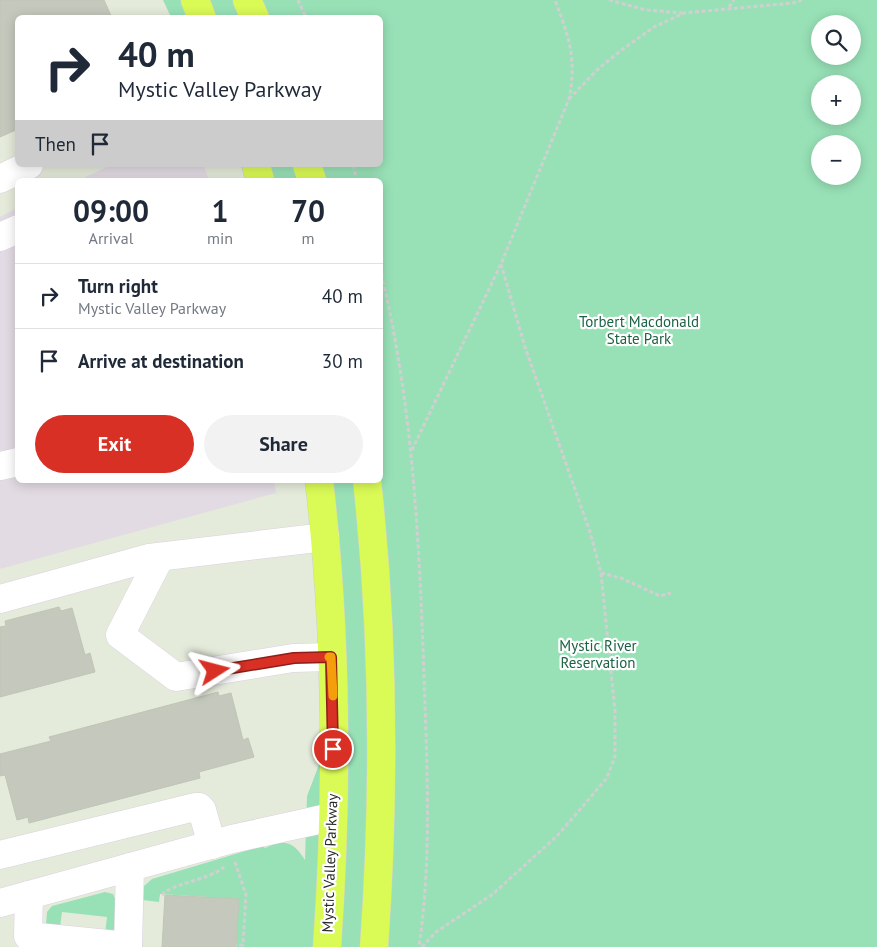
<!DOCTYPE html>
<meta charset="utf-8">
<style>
body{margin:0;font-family:"PT Sans",sans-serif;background:#f2f2f3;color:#1f2937;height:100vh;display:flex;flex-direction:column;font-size:19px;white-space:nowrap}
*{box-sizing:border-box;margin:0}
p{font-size:16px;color:#747a83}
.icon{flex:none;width:28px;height:28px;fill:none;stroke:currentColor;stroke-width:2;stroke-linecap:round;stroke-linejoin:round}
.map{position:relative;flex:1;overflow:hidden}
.side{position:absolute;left:15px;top:178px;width:368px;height:305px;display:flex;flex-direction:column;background:#fff;border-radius:8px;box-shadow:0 2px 12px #0003}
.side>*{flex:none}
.banner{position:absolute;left:15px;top:15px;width:368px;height:152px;border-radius:8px;box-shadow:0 2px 12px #0003;background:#fff;color:#1f2937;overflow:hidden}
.controls{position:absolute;left:811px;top:15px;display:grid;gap:10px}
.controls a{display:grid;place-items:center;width:50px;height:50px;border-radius:50%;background:#fff;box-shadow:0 2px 12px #0003;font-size:25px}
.pin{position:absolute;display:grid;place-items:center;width:42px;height:42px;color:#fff;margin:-21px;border:2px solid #fff;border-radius:50%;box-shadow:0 1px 5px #0007}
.me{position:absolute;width:55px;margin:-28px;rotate:81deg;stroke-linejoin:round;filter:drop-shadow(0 0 4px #0008)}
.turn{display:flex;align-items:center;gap:18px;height:105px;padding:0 20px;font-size:22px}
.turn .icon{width:65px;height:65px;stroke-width:2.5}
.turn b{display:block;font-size:35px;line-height:42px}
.then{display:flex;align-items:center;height:48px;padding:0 20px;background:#0003;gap:10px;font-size:19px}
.eta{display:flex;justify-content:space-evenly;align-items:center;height:85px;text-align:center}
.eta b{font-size:30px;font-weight:600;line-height:35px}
.action{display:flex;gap:10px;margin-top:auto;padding:10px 20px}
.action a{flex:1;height:58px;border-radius:30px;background:#d93025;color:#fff;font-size:20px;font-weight:600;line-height:58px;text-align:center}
.action a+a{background:#f2f2f3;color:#1f2937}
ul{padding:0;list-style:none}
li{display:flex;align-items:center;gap:15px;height:65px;padding:0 20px;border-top:1px solid #e0e1e3}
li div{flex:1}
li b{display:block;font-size:19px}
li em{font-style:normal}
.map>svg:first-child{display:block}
.industrial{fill:#e3dbe3}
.green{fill:#98e1b7;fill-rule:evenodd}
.building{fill:#c5c9bd;stroke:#bfc6b5}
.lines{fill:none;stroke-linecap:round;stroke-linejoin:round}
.minor-casing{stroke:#dad0e1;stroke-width:29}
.highway-casing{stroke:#d0d0d0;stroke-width:29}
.path{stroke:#d0d0d0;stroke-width:3;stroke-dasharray:4 2.5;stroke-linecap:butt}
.minor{stroke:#fff;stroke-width:28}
.highway{stroke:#dafa56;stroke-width:28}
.route-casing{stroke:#8d1f18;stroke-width:12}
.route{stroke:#d93025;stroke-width:9}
.slow{stroke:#f59e0b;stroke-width:9}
.labels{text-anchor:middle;stroke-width:4.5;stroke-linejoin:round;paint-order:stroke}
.park-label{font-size:15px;fill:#1b6343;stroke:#fff}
.street-label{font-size:15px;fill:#292929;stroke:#fff}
</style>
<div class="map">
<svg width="877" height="947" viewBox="0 0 877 947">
<rect width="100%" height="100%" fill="#e5ebdb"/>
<!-- industrial -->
<g class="industrial">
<path d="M111 165H204L209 180H79Z"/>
<path d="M17 208 18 480H274L276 493 0 569V217Z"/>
</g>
<!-- green -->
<g class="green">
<path d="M163 0H877V947H236L239 899 160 894 159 902 142 900 143 887 152 879 262 846 265 848C284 839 293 841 305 860L307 796 322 757 315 566 307 480H380V180H245L241 165H380V18L171 17ZM820 24H852V56H820ZM820 84H852V116H820ZM820 144H852V176H820Z"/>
<path d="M105 892 113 894 116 901 115 931 105 933 107 917 62 912 60 927 46 925 47 912 52 906Z"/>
</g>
<!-- building -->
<g class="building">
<path d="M0 0H104L112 18H18V129L0 137Z"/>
<path d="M59 607 61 611 72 608 85 655 90 653 95 672 0 697V627L6 626 5 621Z"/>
<path d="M218 692 219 696 231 693 243 740 248 738 254 757 199 772 200 778 29 823 28 817 17 820 5 775 0 776V754L51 741 49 737Z"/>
<path d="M165 895 239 899 236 947H162Z"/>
</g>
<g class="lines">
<defs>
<g id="minor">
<path d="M0 179 29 165"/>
<path d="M0 237 18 229"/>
<path d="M0 466 18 462"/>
<path d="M160 557 120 635 176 677 293 658 331 657"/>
<path d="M0 599 149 558 325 537"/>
<path d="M0 855 195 807H199L202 810 212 845"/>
<path d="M29 895 28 936 128 946"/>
<path d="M0 903 232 839 332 817"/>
<path d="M128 947 130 867"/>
</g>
<g id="highway">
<path d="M195 0 202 18"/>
<path d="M247 0 255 18"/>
<path d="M256 165 260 180"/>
<path d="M307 165 312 180"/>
<path d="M319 480C337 634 338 792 327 947"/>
<path d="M367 480C384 635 385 792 374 947"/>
</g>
</defs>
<!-- minor casing -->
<use href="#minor" class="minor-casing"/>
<!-- highway casing -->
<use href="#highway" class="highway-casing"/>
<!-- path -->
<g class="path">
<path d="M298 0 306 18"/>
<path d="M609 0 646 10 683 13"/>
<path d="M729 7 734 0"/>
<path d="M569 99 599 68 623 49 654 27 684 13 793 3 802 0"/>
<path d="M353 165 357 180"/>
<path d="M380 268C413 404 419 537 424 676 427 766 432 858 419 947"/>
<path d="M412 450 501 264 569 99C577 59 569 37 555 0"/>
<path d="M601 573 621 578 660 596 671 593"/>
<path d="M235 862 246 895 243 945H236"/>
<path d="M162 895C170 884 209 880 224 867"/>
<path d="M422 947 436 932 493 894 558 835 607 778 615 756V711L601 573 590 532 525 347 501 264"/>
</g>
<!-- minor -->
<use href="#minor" class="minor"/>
<!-- highway -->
<use href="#highway" class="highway"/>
</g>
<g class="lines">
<defs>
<path id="route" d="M215 671 294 658 331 657 333 749"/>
</defs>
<!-- route casing -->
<use href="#route" class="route-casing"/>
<!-- route -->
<use href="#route" class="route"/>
<!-- slow -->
<path class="slow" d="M329 657H331L333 696"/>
</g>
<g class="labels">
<!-- park labels -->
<g class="park-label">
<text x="639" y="327">Torbert Macdonald<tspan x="639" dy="17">State Park</tspan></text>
<text x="598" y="651">Mystic River<tspan x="598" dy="17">Reservation</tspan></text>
</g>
<!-- street labels -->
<g class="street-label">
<text transform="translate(330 863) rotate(-88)" y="5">Mystic Valley Parkway</text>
</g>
</g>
</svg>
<div class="controls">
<a><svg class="icon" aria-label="search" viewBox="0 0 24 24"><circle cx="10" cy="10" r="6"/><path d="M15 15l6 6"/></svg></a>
<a>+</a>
<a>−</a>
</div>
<div class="pin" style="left:333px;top:749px;background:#d93025"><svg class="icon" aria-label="arrive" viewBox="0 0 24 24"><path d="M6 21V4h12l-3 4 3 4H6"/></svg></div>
<svg class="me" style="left:215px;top:671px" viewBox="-20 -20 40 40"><path d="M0-17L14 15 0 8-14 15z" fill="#d93025" stroke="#fff" stroke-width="4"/></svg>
<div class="banner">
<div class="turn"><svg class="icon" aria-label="right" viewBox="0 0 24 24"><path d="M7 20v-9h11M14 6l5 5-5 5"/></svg><div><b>40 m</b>Mystic Valley Parkway</div></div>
<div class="then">Then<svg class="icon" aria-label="arrive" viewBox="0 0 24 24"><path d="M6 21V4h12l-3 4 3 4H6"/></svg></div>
</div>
<section class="side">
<div class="eta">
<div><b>09:00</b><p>Arrival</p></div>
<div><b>1</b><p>min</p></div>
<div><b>70</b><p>m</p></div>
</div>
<ul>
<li><svg class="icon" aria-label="right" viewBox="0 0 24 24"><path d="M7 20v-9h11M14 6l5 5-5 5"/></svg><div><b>Turn right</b><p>Mystic Valley Parkway</p></div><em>40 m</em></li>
<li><svg class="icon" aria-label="arrive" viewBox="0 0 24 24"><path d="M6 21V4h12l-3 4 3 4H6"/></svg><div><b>Arrive at destination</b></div><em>30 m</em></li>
</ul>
<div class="action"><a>Exit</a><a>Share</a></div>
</section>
</div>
